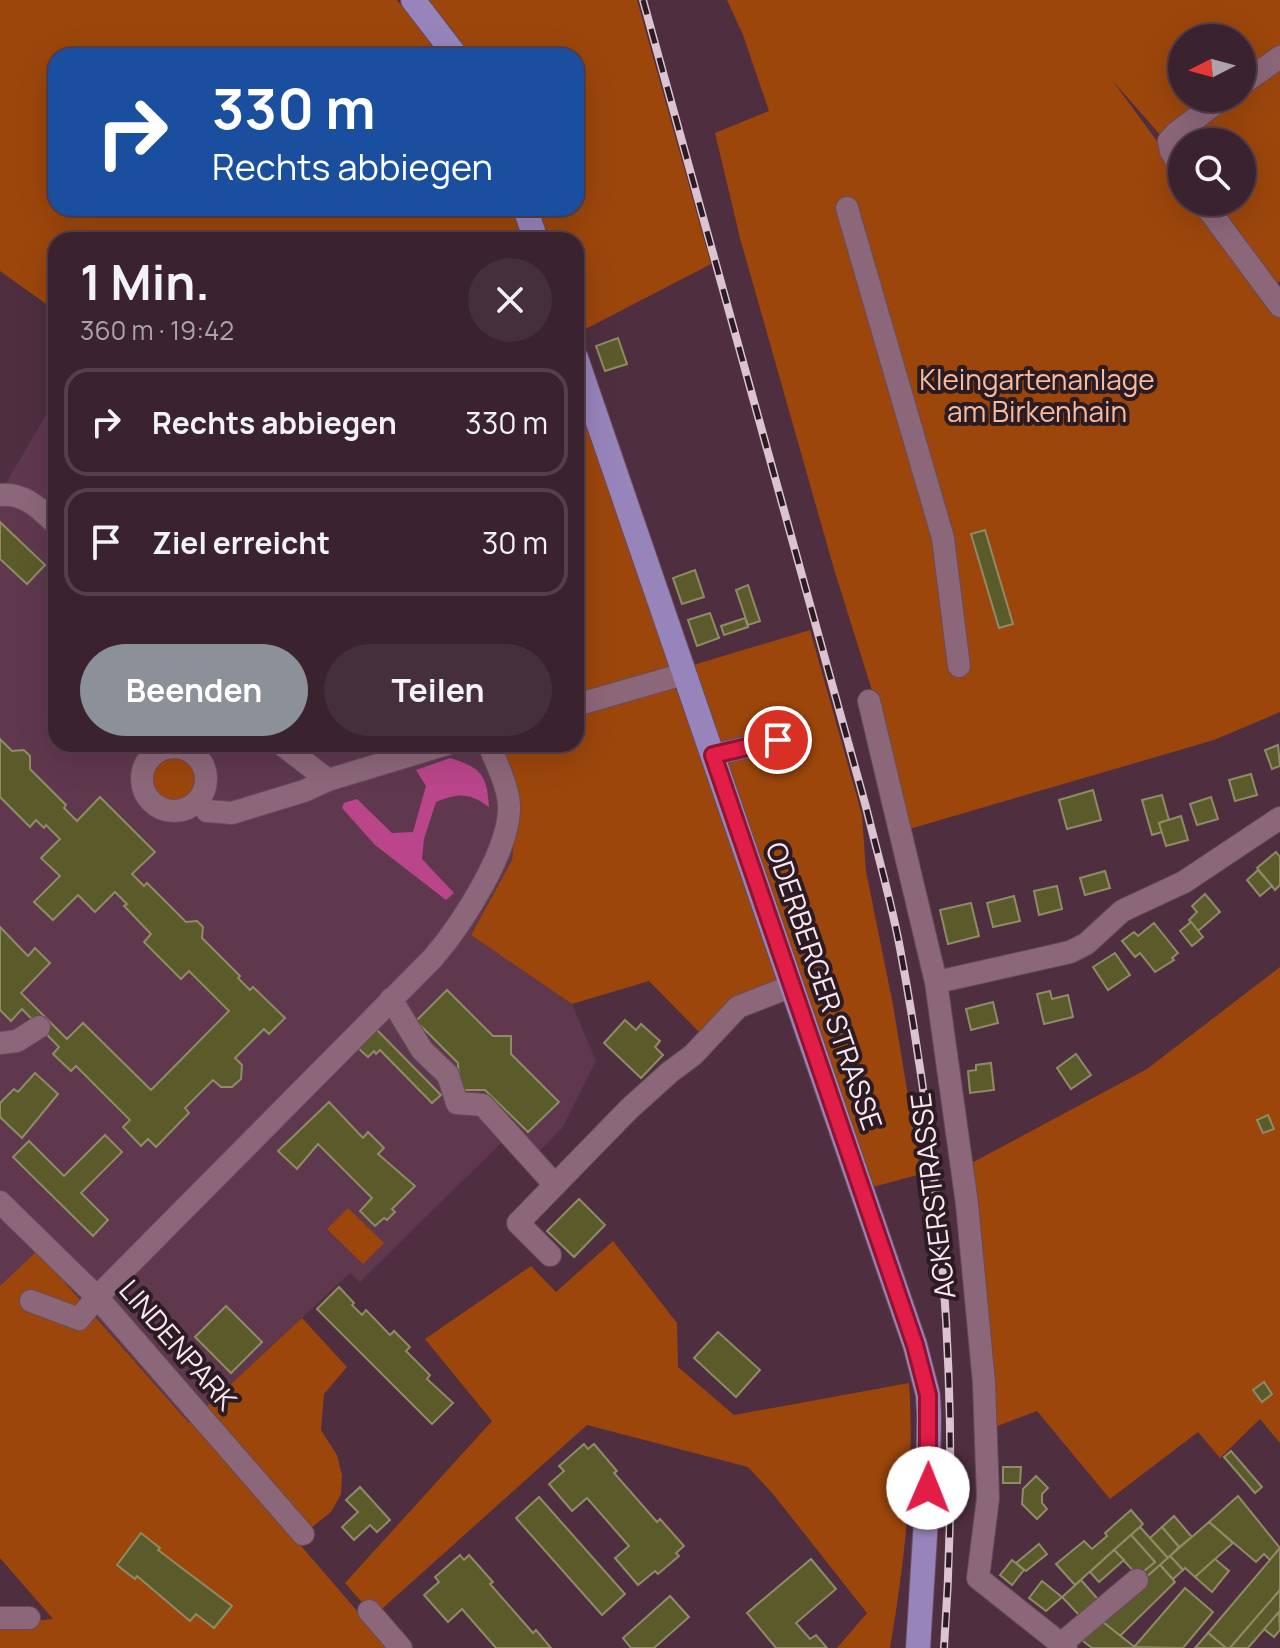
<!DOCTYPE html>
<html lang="de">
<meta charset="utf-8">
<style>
body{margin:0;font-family:Manrope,sans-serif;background:#452f3b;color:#f1f3f6;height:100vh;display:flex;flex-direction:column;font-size:30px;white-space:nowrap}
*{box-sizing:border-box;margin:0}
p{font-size:26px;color:#aba4aa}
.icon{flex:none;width:44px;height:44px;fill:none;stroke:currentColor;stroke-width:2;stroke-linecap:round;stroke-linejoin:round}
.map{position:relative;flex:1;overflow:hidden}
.details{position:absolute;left:48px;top:232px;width:536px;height:520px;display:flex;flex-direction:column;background:#3a222f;border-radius:24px;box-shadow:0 8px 32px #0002,0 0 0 2px #543f4b}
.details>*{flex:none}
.hud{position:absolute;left:48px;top:48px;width:536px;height:168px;border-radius:24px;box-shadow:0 8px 32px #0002,0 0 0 2px #543f4b;background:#1a4fa0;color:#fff;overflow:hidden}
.needle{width:52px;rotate:264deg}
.controls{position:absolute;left:1168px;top:24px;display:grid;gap:16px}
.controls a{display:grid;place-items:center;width:88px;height:88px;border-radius:50%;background:#3a222f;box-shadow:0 8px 32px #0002,0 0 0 2px #543f4b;font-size:40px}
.pin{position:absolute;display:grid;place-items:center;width:68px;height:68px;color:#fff;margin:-34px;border:4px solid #fff;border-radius:50%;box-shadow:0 2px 8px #0007}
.me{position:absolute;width:88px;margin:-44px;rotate:1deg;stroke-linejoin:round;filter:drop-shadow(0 0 6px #0008)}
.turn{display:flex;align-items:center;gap:28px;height:168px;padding:0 32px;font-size:36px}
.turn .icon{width:104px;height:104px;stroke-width:2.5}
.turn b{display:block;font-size:56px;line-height:68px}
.round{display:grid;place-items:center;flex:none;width:84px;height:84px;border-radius:42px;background:#452f3b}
.headline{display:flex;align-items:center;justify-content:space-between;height:136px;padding:0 32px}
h1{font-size:48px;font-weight:700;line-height:60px}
.primary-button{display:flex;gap:16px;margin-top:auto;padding:16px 32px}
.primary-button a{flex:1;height:92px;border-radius:48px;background:#8c9099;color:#fff;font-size:32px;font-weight:700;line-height:92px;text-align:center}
.primary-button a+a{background:#452f3b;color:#f1f3f6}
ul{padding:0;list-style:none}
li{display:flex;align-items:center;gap:24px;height:108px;margin:0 16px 12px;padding:0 16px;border:4px solid #543f4b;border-radius:24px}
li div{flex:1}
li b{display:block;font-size:30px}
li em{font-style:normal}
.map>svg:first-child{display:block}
.built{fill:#5f384d}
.green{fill:#9c460c;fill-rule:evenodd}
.water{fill:#ba458a}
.building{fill:#5b5a2b;stroke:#8d8c67;stroke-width:2}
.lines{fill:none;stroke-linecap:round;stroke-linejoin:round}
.minor-casing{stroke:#674b5b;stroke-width:24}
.major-casing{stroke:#674b5b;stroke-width:26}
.minor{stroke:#8c6779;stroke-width:22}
.major{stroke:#9784bb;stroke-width:24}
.rail-casing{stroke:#dbc3cf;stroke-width:8}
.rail{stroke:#2b1c23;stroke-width:5;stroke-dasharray:15;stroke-linecap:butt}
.route-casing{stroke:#92132f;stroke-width:20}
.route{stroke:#e11d48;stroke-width:14}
.labels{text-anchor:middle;stroke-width:8;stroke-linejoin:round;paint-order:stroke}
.park-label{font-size:28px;fill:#f7bc9f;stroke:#2b1c23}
.street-label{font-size:28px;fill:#fbe6f0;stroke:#2b1c23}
</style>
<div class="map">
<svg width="1280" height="1648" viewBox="0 0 1280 1648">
<rect width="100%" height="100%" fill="#4e2e3f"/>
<!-- built -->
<path class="built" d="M56 398V744H498L517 798 512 860 471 935 572 1004 596 1061 563 1127 528 1163 505 1139 360 1282 350 1273 189 1423 38 1251 0 1286V493Z"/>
<!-- green -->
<g class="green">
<path d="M0 0H397L443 56H56V208H518L529 240H56V311L0 271Z"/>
<path d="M428 0H637L711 264 576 334V240H543L531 208H576V56H468L454 32Z"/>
<path d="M727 0H1280V281L1268 290 1280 306V712L1214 740 906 830 875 700 834 569 740 238 715 133 769 111 743 35ZM1182 38H1242V98H1182ZM1112 80 1177 154 1182 164V142H1242V202H1182V175Z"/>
<path d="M576 379 671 650 668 667 662 673 576 699Z"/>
<path d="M810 630 862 815 866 871 893 1005 921 1174 873 1187 690 666Z"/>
<path d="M663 686 675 689 683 696 782 981 735 1000 699 1032 649 981 572 1004 471 935 512 860 517 798 500 749 502 744H576V713Z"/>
<circle cx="174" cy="779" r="26"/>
<path d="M1280 967V1443L1260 1419 1220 1458 1198 1432 1110 1499 1037 1411 992 1428 966 1166 1147 1069Z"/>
<path d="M348 1208 384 1243 363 1264 327 1229Z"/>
<path d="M613 1241 677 1323 678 1367 734 1415 909 1383C915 1471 905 1561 890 1648H837L867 1613 773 1494 748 1467 587 1425 374 1616 345 1583 492 1421 425 1339 531 1266 556 1292Z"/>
<path d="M37 1251 189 1423 302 1318 347 1367 324 1394 321 1430 337 1455 342 1475 341 1494 331 1512 296 1540 389 1648H0V1624L53 1619 0 1558V1286Z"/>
</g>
<!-- water -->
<path class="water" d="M450 758C481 768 487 774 489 807 469 792 458 793 436 802L424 839 422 859 454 893 446 900 375 845 342 808 344 803 357 799 392 833 413 832 426 786 416 770Z"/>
<!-- building -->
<g class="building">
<path d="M618 338 627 364 605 371 596 346Z"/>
<path d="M0 522 45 565 27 584 0 559Z"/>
<path d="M985 530 1013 624 999 628 971 534Z"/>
<path d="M695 570 704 597 682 604 673 578Z"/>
<path d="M748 585 760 621 748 625 736 590Z"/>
<path d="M710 613 719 638 697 646 688 620Z"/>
<path d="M745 618 748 627 724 635 721 626Z"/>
<path d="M0 739 12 751 24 750 30 756V769L66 805 64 808 77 821 100 797 155 852 132 874 144 886 147 883 186 922 197 921 203 927 202 938 240 976 238 978 250 990 253 987 285 1018 269 1034 264 1029 235 1058 242 1065 241 1079 232 1087H221L213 1080 185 1108 189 1113 156 1147 148 1139 141 1146 123 1127 130 1120 76 1066 71 1071 53 1054 59 1047 22 1009 11 1021 0 1010V927L28 956 35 948 50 963 21 993 67 1039 83 1023 151 1090 229 1011 189 971 181 979 144 942 151 934 124 906 127 904 115 892 95 912 78 895 53 920 34 902 60 876 41 858 60 839 46 825 44 828 36 820 30 827 0 797Z"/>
<path d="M1278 745 1280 766 1272 769 1265 750Z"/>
<path d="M1251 774 1257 795 1235 801 1229 780Z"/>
<path d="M1093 790 1101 820 1067 829 1059 800Z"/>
<path d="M1162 795 1169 820 1159 823 1162 832 1152 835 1142 800Z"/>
<path d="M1211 797 1218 819 1197 825 1190 804Z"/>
<path d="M1181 816 1188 840 1166 846 1159 823Z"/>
<path d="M1276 852 1280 857V885L1275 890 1257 868Z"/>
<path d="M1258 870 1272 886 1260 896 1247 880Z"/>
<path d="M1105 871 1110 888 1085 895 1080 878Z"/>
<path d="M1057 886 1062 909 1039 915 1034 891Z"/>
<path d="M1205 894 1220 912 1198 931 1189 920 1197 912 1192 906Z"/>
<path d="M1014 896 1020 921 993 927 987 903Z"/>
<path d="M971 903 979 936 948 944 940 910Z"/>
<path d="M1191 922 1203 937 1192 946 1180 931Z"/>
<path d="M1154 923 1178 953 1172 958 1174 960 1155 972 1140 953 1135 957 1122 941 1134 932 1138 936Z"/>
<path d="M1115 953 1130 975 1108 990 1093 967Z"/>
<path d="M447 990 493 1036H511V1054L559 1102 528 1132 485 1090H459L458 1063 416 1021Z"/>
<path d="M1050 991 1052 999 1068 995 1073 1017 1044 1024 1037 994Z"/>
<path d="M993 1002 998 1023 971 1030 966 1009Z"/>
<path d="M625 1020 636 1030 641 1024 660 1041 655 1047 663 1055 641 1078 604 1043Z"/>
<path d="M376 1029 441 1095 432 1103 380 1050 376 1054 374 1051 368 1057 358 1048Z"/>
<path d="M1076 1054 1091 1075 1071 1089 1057 1068Z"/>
<path d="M991 1063 994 1090 970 1093 968 1071 976 1070V1065Z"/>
<path d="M35 1073 58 1094 22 1138 0 1117V1103L14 1089 18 1092Z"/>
<path d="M329 1102 363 1138 368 1132 384 1148 378 1154 415 1186 392 1209 395 1212 387 1220 384 1218 375 1226 360 1211 372 1198 318 1144 297 1169 278 1151Z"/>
<path d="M1268 1115 1274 1129 1263 1133 1257 1120Z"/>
<path d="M105 1135 122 1152 81 1193 108 1220 93 1236 13 1157 29 1141 64 1176Z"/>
<path d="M579 1199 605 1225 574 1257 547 1231Z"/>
<path d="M339 1287 354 1303 352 1305 362 1315 366 1310 390 1335 394 1331 410 1347 406 1351 430 1375 427 1379 453 1403 432 1424 317 1309Z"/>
<path d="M226 1306 262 1342 231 1373 195 1337Z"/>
<path d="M718 1332 760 1370 736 1397 694 1358Z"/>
<path d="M1264 1382 1272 1394 1262 1402 1253 1390Z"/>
<path d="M584 1444 588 1449 594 1444 617 1471 614 1473 657 1522 660 1519 684 1546 676 1553 679 1556 658 1574 655 1571 638 1585 615 1558 629 1546 587 1498 572 1511 549 1484 564 1471 559 1466Z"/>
<path d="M1231 1451 1262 1487 1255 1493 1224 1457Z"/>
<path d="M1003 1467H1021L1020 1483H1003Z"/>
<path d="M1036 1476 1048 1488 1042 1494V1503L1047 1509 1037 1519 1022 1504 1023 1489Z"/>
<path d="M360 1487 390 1520 377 1532 370 1525 354 1540 342 1527 358 1512 346 1500Z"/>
<path d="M1238 1496 1280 1548 1270 1560 1264 1554 1256 1562 1209 1522Z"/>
<path d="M539 1497 625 1594 602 1615 516 1518Z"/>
<path d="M1131 1510 1143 1524 1075 1585 1056 1564 1084 1541 1092 1549 1107 1536 1105 1533Z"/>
<path d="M1174 1516 1192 1537 1179 1547 1162 1527Z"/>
<path d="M1209 1522 1233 1543 1195 1577 1185 1568 1183 1570 1170 1556Z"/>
<path d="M1140 1527 1168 1558 1142 1581 1138 1576 1155 1562 1131 1535Z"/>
<path d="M1162 1527 1179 1547 1168 1558 1150 1538Z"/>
<path d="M141 1533 160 1548 158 1550 232 1606 214 1628 196 1614 190 1621 137 1576 135 1579 117 1565Z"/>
<path d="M1131 1535 1155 1562 1138 1576 1114 1550Z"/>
<path d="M1039 1544 1047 1554 1026 1571 1016 1563Z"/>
<path d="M1280 1548V1590L1230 1648H1226L1208 1633Z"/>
<path d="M1114 1550 1124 1560 1099 1582 1090 1572Z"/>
<path d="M460 1555 464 1560 469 1555 493 1582 490 1584 533 1633 536 1630 551 1648H496L462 1609 448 1622 424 1595 439 1582 435 1577Z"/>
<path d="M1170 1556 1183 1570 1173 1579 1160 1565Z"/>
<path d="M811 1559 836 1589 796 1623 810 1639 816 1635 827 1648H776L747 1613Z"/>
<path d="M1215 1559 1229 1571 1212 1592 1195 1577Z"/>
<path d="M1012 1560 1024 1570 1012 1585 1000 1575Z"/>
<path d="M1160 1565 1175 1582 1120 1636 1099 1619Z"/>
<path d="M1081 1580 1103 1605 1080 1616 1062 1597Z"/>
<path d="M1042 1581 1062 1597 1046 1611 1029 1598Z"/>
<path d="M1185 1588 1213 1612 1183 1648 1134 1647Z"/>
<path d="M1280 1590V1611L1248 1648H1230Z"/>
<path d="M670 1596 689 1617 654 1648H631L623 1638Z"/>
<path d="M1279 1612 1280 1630 1274 1637 1264 1629Z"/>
<path d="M1099 1619 1136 1648H1092L1079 1638Z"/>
<path d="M1208 1633 1226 1648H1195Z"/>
</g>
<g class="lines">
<defs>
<g id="minor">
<path d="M1242 84 1280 57"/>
<path d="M1182 169 1171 151 1169 141 1176 133 1223 98"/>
<path d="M1203 202 1280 306"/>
<path d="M847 208 943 538 959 666"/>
<path d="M0 495C24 492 40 509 56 524"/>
<path d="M869 701 936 982 967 1204 984 1383 988 1498 978 1578 1066 1648"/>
<path d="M576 705 684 674"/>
<path d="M281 744 328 780 447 744"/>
<circle cx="174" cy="779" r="32"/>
<path d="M713 755 778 740"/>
<path d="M207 811 232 813 304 791 328 780"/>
<path d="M946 980 1070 952 1086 944 1122 911 1184 882 1280 818"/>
<path d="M391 999 422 1050 448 1075 457 1103 483 1105 555 1185 518 1223 550 1255"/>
<path d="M0 1043 17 1041 39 1027"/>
<path d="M555 1185 629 1109 670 1072 693 1055 738 1007 792 986"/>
<path d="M0 1202 97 1297 303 1534"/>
<path d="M31 1301 79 1319 97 1297 433 958C461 925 517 842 508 797 505 779 495 761 489 744"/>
<path d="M369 1611 401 1648"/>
<path d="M0 1618H29"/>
<path d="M1061 1644 1137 1580"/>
</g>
<g id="major">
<path d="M413 0 456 56"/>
<path d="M525 208 536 240"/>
<path d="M576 358 915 1345 928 1395 929 1416 928 1488 918 1648"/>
</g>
</defs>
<!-- minor casing -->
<use href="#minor" class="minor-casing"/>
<!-- major casing -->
<use href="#major" class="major-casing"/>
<!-- minor -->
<use href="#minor" class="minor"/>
<!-- major -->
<use href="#major" class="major"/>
<defs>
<path id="rail" d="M643 0 866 807C877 852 890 897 899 943 943 1175 961 1412 944 1648"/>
</defs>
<!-- rail casing -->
<use href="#rail" class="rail-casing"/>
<!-- rail -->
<use href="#rail" class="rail"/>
</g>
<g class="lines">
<defs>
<path id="route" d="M778 740 713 755 915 1345 928 1395V1488"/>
</defs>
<!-- route casing -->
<use href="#route" class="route-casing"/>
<!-- route -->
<use href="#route" class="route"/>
</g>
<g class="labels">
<!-- park labels -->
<g class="park-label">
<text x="1037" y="390">Kleingartenanlage<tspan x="1037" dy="32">am Birkenhain</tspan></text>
</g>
<!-- street labels -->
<g class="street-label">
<text transform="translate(824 986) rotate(71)" y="10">ODERBERGER STRASSE</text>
<text transform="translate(933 1196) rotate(-97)" y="10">ACKERSTRASSE</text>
<text transform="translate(178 1345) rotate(49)" y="10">LINDENPARK</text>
</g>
</g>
</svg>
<div class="controls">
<a><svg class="needle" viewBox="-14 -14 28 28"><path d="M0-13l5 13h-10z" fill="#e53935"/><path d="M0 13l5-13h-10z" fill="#aba4aa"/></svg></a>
<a><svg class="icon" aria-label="search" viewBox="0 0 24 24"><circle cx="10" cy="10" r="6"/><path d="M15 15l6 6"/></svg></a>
</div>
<div class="pin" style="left:778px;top:740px;background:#d93025"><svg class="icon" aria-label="arrive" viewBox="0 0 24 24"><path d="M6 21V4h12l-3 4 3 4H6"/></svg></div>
<svg class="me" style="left:928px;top:1488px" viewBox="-20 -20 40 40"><circle r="19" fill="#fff"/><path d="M0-13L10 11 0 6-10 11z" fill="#e11d48"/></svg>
<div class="hud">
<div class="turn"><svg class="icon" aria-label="right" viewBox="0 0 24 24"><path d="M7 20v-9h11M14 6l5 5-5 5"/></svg><div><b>330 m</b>Rechts abbiegen</div></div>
</div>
<section class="details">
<div class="headline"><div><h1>1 Min.</h1><p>360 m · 19:42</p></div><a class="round"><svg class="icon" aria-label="close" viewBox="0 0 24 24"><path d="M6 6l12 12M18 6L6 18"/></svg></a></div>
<ul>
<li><svg class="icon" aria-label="right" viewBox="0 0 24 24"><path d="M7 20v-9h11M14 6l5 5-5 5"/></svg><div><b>Rechts abbiegen</b></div><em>330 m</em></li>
<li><svg class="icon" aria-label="arrive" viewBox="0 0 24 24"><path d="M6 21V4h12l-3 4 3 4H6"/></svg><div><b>Ziel erreicht</b></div><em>30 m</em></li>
</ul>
<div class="primary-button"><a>Beenden</a><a>Teilen</a></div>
</section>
</div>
